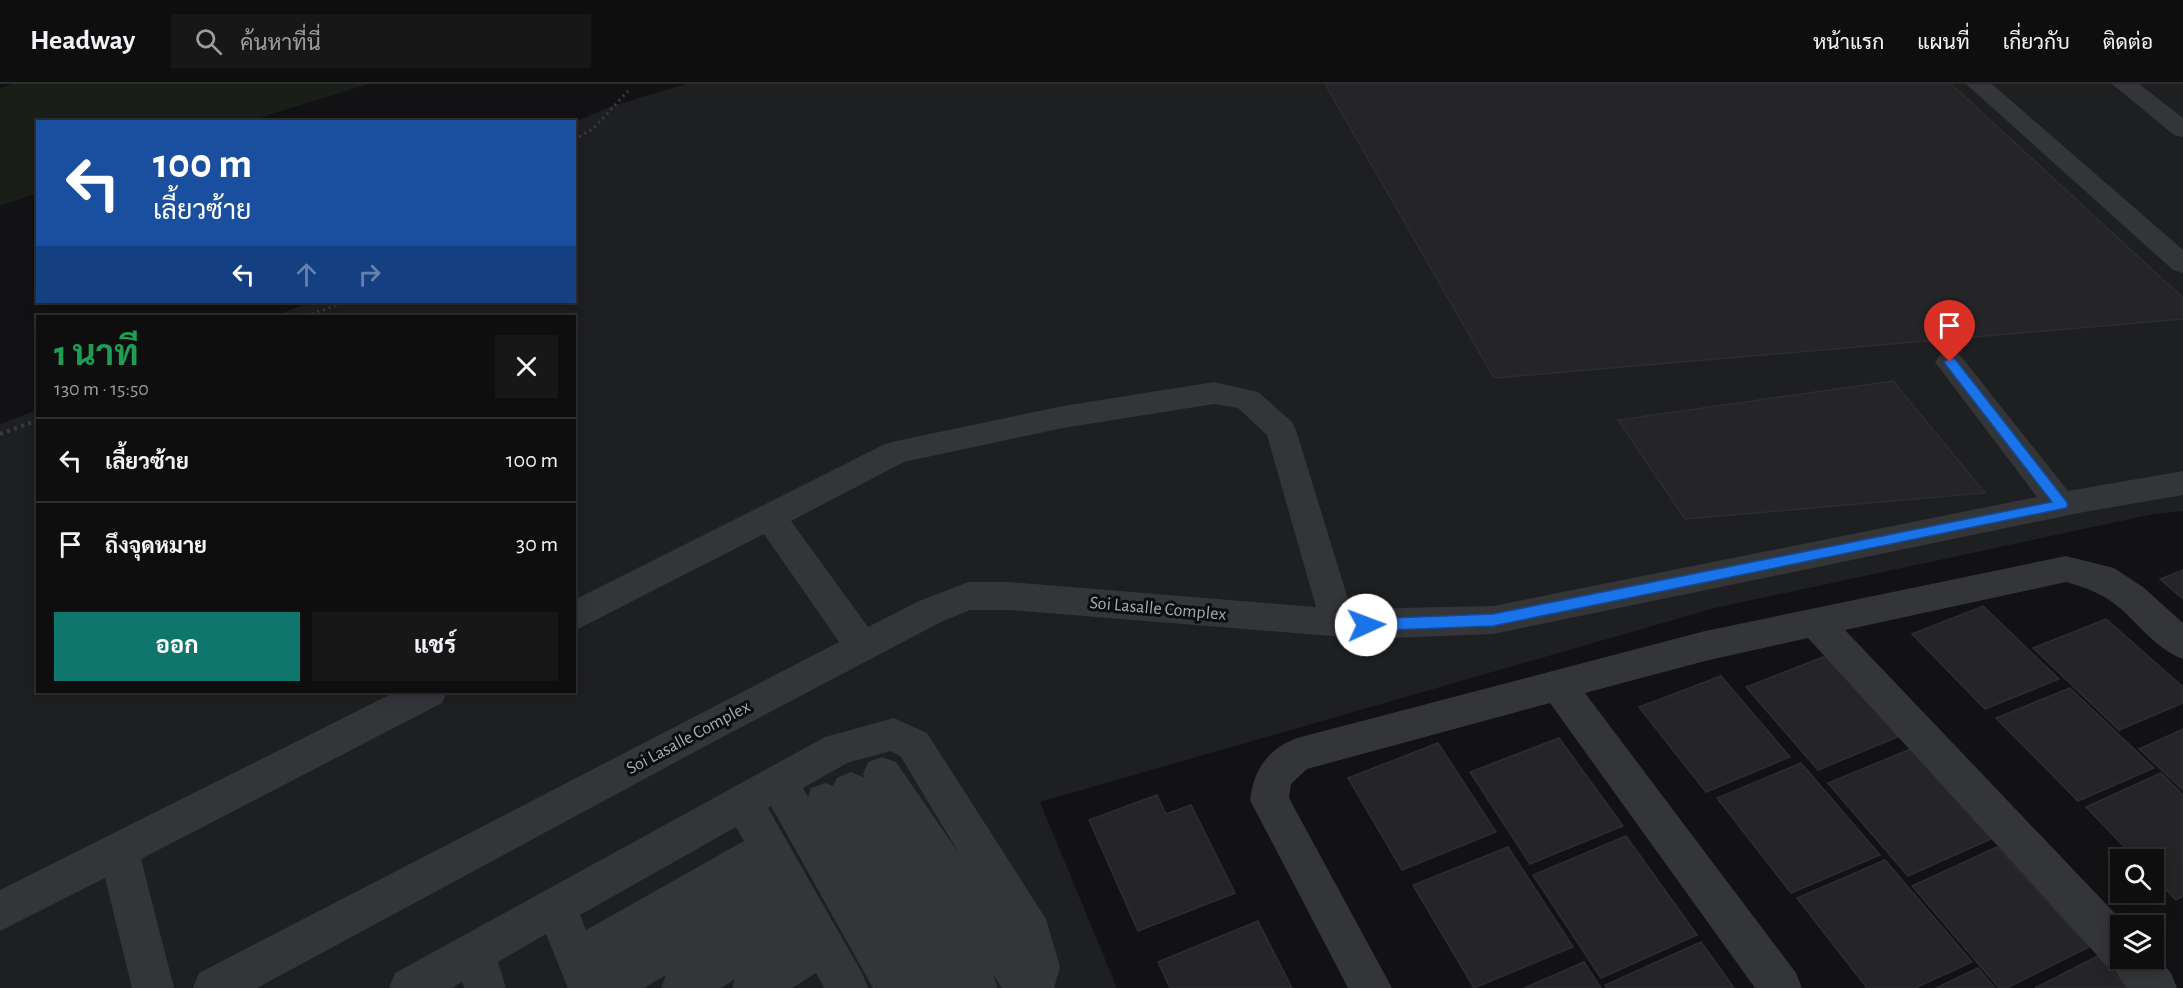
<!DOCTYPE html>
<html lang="th">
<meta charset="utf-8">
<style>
body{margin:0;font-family:"Alegreya Sans",Sarabun,sans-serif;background:#171718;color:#f1f3f6;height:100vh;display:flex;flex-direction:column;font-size:22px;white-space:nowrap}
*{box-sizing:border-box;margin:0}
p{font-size:20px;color:#9b9c9e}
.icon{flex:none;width:33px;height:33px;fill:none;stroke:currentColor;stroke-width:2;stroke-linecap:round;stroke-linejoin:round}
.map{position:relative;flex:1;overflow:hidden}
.panel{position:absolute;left:36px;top:231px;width:540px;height:378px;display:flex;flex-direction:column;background:#0e0e0f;border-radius:0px;box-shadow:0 3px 15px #0003,0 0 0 2px #2e2e2f}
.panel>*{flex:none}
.top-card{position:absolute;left:36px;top:36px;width:540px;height:183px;border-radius:0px;box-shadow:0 3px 15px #0003,0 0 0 2px #2e2e2f;background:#1a4fa0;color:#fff;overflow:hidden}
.fabs{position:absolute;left:2110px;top:765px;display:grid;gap:12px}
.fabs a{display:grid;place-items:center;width:54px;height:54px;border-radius:0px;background:#0e0e0f;box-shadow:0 3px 15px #0003,0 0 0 2px #2e2e2f;font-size:30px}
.pin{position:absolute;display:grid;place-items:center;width:51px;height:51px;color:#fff;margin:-62px -26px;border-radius:50% 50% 50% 0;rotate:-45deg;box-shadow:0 0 6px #0007}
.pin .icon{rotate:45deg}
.me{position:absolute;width:66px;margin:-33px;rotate:88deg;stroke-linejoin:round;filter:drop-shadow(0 0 4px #0008)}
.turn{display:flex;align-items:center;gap:21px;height:126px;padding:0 18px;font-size:27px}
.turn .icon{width:78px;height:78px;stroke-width:2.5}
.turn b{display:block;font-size:42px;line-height:51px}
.lanes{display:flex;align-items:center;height:57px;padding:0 18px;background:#0003;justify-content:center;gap:30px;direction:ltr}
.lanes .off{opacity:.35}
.round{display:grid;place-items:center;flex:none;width:63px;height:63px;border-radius:0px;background:#171718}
.head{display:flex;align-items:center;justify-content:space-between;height:102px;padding:0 18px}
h1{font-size:36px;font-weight:700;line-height:45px;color:#1e9e55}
.button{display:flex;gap:12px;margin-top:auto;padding:12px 18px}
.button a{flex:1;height:69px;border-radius:0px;background:#0f766e;color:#fff;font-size:24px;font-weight:700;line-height:69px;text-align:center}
.button a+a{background:#171718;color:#f1f3f6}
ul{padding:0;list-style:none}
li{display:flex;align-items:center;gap:18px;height:84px;padding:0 18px;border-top:2px solid #2e2e2f}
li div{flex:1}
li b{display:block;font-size:22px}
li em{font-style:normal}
header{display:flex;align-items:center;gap:36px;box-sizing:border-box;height:84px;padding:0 30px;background:#0e0e0f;border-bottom:2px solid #2e2e2f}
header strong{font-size:28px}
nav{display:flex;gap:33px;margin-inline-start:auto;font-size:21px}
.search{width:420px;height:54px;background:#171718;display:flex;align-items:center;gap:15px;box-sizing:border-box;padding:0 21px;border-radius:0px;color:#9b9c9e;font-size:22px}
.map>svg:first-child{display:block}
.built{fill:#1e1f21}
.green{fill:#191e19}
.building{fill:#252528;stroke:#2c2d30;stroke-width:1.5}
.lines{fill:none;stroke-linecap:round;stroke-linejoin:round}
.path-far1{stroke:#3a3c3f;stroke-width:3;stroke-dasharray:2 4;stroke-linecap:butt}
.path{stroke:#3a3c3f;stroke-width:4;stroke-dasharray:3 4.5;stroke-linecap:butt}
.minor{fill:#333539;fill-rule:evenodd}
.route{fill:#1a73e8;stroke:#114b97;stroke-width:1.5}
.labels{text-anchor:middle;stroke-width:6;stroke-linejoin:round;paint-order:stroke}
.street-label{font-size:18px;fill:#a4abb4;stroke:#0d0d0f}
</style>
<header>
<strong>Headway</strong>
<div class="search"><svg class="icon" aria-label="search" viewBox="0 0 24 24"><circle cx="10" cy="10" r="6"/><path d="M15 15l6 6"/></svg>ค้นหาที่นี่</div>
<nav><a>หน้าแรก</a><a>แผนที่</a><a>เกี่ยวกับ</a><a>ติดต่อ</a></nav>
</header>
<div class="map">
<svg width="2183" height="904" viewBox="0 0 2183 904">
<rect width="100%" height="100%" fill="#121214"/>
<!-- built -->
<path class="built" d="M686 0H2183V427L2154 430 1715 524 1040 718 1117 904H0V340L37 326 38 608H574V232H274L312 218H574L575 38 612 22Z"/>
<!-- green -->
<path class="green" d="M14 0H369L249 37 38 38 37 109 0 122V4Z"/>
<!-- building -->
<g class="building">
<path d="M1325 0H1951L2183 214V235L1494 294Z"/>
<path d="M1893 297 1985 409 1685 435 1618 336Z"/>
<path d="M2183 486V515L2160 495Z"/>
<path d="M1983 522 2059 595 1985 625 1912 550Z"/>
<path d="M2106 535 2183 603V619L2119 646 2033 564Z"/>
<path d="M1826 572 1900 652 1818 686 1746 603Z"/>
<path d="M1721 592 1790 673 1706 708 1639 623Z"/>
<path d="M2070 604 2154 684 2078 717 1996 634Z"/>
<path d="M2183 645V706L2139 665Z"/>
<path d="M1559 654 1623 742 1530 780 1470 688Z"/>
<path d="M1438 659 1496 748 1402 786 1348 694Z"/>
<path d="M1911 665 1993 754 1908 792 1828 699Z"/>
<path d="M1801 679 1880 771 1791 809 1717 714Z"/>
<path d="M2161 689 2183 711V812L2176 816 2154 793V776H2137L2086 723Z"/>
<path d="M1157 711 1166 730 1191 721 1235 809 1138 847 1089 736Z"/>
<path d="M1626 752 1697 851 1601 894 1533 791Z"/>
<path d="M1508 763 1573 863 1474 904 1413 801Z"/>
<path d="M1997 763 2089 863 2007 904H1999L1912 802Z"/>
<path d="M1885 776 1972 878 1915 904H1867L1797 814Z"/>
<path d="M1258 837 1292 904H1170L1158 878Z"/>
<path d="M1701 858 1734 904H1607L1605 901Z"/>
<path d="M2098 872 2128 904H2035Z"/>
<path d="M1584 878 1601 904H1524Z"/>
<path d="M1978 884 1995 904H1936Z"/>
</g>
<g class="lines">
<!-- path-far1 -->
<g class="path-far1">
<path d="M574 56 594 44 628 7"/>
<path d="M306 232 346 218"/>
</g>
<!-- path -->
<path class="path" d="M0 350 38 336"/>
<!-- minor -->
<g class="minor">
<path d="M1966 0H1992L2183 166V189L2173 186Z"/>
<path d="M2112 0H2139L2183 34V53L2174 51Z"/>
<path d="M1950 268 1960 271 2068 407 2183 387V411L2084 428 1493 550 1367 555 1010 526H970L941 538 700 665 257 904H193L199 889 839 558 764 450 574 547V516L885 360 896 357 1063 322 1214 298 1258 308 1292 338 1296 346 1351 525 1493 522 2037 413 1935 278 1940 271ZM1214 320 1238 324 1267 351 1316 523 1010 498H968L917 518 868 543 791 437 904 378 1063 344Z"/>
<path d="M2066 472 2114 484 2143 503 2183 539V575C2158 566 2140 542 2121 525 2104 510 2087 504 2066 498L1845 546 2127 842H2121V874H2154V870L2171 889 2177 904H2127L2112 883 2106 881 1808 554 1705 577 1585 609 1796 889 1802 904H1755L1550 619 1307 685 1291 700 1289 714 1392 904H1348L1250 716C1254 685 1268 665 1297 654L1705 547Z"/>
<path d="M395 608H447L442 619 141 775 174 904H132L105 794 0 847V806Z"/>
<path d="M894 634 927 649 1046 835 1060 883 1054 904H1002L993 890 998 904H873L771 722 768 724 862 889 868 904H824L816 889 792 904H732L735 895 721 904H661L666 891 644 904H568L546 850 498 878 506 904H464L462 898 452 904H389L395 889 825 653ZM891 667 901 673 960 771 896 678 882 673 868 678 863 690 865 694 851 688 837 694 833 702 825 699 811 704 808 713 803 704 847 679ZM736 743 744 757 586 846 580 831Z"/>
</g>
</g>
<!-- route -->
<path class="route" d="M1950 274 1955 275 2066 417 2068 421 2066 424 1493 542 1366 547 1361 546 1359 541 1361 537 1366 535 1493 530 2052 418 1946 281 1944 278Z"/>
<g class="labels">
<!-- street labels -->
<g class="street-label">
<text transform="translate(1158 524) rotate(5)" y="6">Soi Lasalle Complex</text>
<text transform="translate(688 653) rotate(-28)" y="6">Soi Lasalle Complex</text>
</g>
</g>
</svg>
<div class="fabs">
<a><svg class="icon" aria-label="search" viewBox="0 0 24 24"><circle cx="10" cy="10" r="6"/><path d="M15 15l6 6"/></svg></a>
<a><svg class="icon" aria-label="layers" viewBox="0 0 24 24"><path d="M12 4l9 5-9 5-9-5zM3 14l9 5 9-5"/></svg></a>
</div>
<div class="pin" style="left:1950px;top:278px;background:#d93025"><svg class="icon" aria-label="arrive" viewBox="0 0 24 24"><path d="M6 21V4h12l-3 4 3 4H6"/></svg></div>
<svg class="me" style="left:1366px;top:541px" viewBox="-20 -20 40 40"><circle r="19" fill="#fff"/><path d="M0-13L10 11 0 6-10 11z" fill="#1a73e8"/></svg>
<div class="top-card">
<div class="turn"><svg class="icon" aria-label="left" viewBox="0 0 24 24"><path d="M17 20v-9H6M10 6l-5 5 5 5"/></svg><div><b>100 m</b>เลี้ยวซ้าย</div></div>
<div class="lanes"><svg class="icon" aria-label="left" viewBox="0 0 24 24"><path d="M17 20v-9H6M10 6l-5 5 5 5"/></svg><svg class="icon off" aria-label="ahead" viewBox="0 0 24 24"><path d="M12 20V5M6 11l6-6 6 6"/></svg><svg class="icon off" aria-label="right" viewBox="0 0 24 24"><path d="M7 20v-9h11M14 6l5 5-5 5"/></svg></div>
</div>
<section class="panel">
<div class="head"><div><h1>1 นาที</h1><p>130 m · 15:50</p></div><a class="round"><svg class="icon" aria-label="close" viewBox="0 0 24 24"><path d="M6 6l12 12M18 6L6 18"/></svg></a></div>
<ul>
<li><svg class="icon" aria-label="left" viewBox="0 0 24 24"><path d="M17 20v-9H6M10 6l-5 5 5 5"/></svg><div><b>เลี้ยวซ้าย</b></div><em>100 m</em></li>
<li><svg class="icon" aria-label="arrive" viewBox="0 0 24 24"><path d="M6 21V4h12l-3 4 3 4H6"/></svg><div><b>ถึงจุดหมาย</b></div><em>30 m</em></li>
</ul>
<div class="button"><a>ออก</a><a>แชร์</a></div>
</section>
</div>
